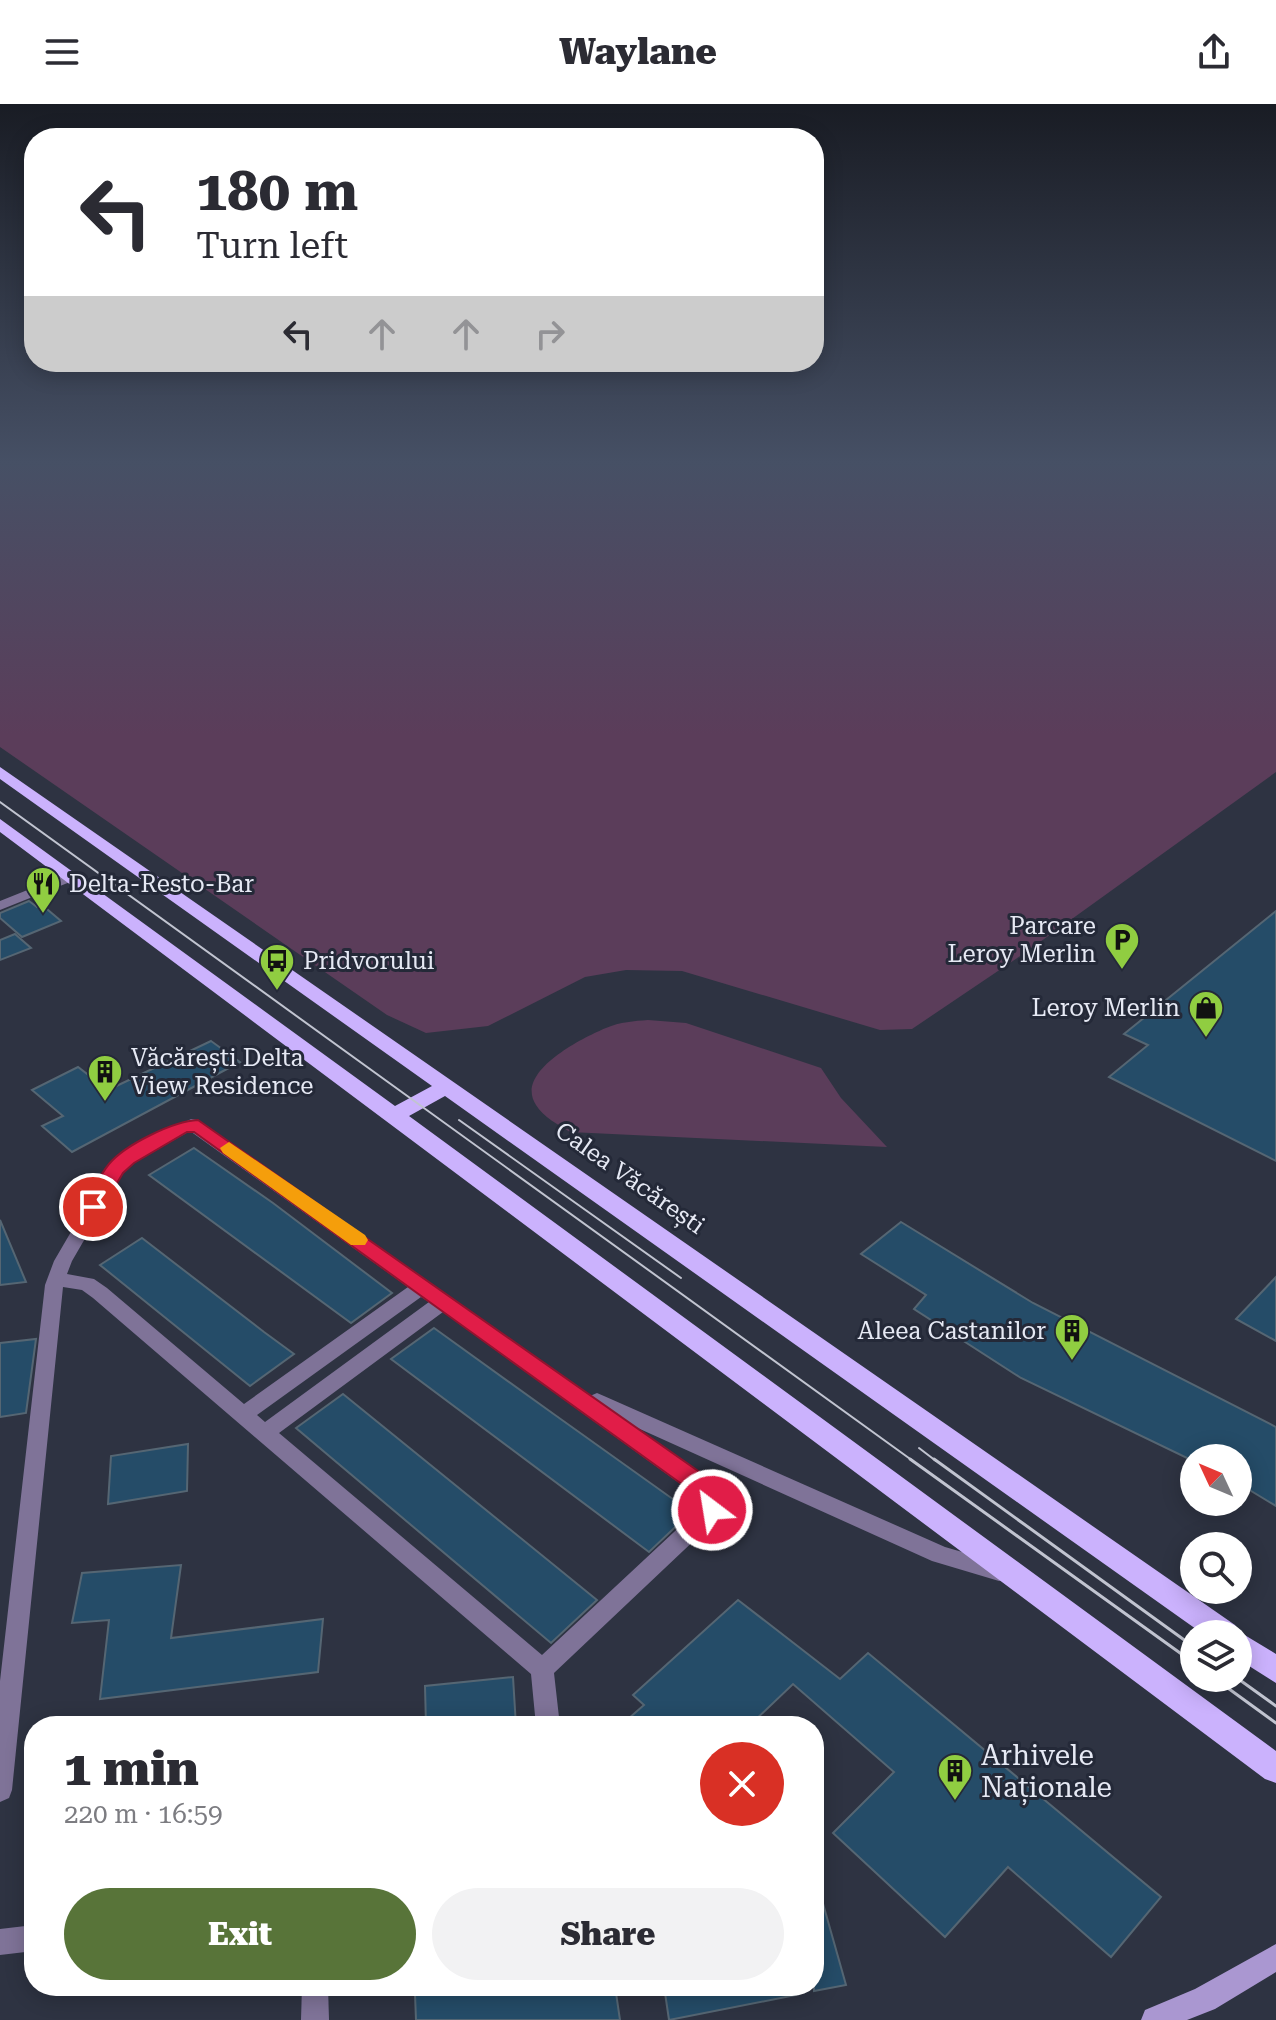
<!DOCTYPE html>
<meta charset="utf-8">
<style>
body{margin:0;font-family:"Roboto Serif",serif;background:#f2f2f3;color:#2b2b33;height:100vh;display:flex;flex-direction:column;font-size:30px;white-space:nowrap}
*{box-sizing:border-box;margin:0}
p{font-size:26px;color:#7c7c81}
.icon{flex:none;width:44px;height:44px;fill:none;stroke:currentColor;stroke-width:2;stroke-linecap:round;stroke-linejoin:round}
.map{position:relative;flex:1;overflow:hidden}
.side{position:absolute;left:24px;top:1612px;width:800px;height:280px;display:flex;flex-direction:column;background:#fff;border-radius:32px;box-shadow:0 4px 20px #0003}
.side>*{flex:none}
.hud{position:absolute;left:24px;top:24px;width:800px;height:244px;border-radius:32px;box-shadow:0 4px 20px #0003;background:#fff;color:#2b2b33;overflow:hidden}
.needle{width:52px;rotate:314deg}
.tools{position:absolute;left:1180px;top:1340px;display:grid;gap:16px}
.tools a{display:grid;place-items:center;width:72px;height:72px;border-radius:50%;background:#fff;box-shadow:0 4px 20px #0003;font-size:40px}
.pin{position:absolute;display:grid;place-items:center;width:68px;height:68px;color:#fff;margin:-34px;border:4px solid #fff;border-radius:50%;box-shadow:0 2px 8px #0007}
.me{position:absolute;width:88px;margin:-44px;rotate:329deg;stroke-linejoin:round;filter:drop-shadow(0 0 6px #0008)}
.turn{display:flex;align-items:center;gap:28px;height:168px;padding:0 40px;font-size:36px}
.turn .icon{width:104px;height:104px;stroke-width:2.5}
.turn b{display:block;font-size:56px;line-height:68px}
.lanes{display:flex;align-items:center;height:76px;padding:0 40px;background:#0003;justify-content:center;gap:40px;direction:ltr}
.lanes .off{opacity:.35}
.round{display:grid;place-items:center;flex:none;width:84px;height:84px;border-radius:42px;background:#f2f2f3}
.head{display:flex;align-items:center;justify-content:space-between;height:136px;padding:0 40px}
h1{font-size:48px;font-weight:800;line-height:60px}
.primary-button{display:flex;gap:16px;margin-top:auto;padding:16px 40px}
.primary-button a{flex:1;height:92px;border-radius:48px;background:#587439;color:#fff;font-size:32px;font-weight:800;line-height:92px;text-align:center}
.primary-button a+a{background:#f2f2f3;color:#2b2b33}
header{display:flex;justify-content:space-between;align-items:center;height:104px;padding:0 40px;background:#fff;font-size:36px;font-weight:800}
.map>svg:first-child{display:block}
.green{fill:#5b3d5a}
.building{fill:#254c68;stroke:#556673;stroke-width:2}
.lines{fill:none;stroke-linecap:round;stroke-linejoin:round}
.street{fill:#7f7398;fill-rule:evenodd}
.secondary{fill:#aa97d1;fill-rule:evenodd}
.primary{fill:#cbb2fd;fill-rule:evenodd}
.tram-far1{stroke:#c1c4d0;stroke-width:2}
.tram{stroke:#c1c4d0;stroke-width:3}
.route{fill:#e11d48;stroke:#92132f;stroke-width:2}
.slow{fill:#f59e0b}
.labels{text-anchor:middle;stroke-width:6;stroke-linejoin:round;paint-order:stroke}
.poi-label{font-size:24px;fill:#e6e9f4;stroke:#242938;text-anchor:start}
.street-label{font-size:24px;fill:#e6e9f4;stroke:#242938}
.near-poi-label{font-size:28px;fill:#e6e9f4;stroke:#242938;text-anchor:start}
</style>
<header><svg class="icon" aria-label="menu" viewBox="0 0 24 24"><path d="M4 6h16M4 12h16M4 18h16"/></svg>Waylane<svg class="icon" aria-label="share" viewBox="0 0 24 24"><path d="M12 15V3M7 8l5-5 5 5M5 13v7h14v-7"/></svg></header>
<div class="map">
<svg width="1276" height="1916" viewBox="0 0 1276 1916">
<rect width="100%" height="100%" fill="#2e3342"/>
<!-- green -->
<g class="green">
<path d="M0 362H1276V668L1026 848 912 925 880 926 682 867 626 866 585 873 488 922 426 929 387 911 0 643Z"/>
<path d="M648 916 686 919 821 964 841 994 887 1043 570 1028C559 1021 543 1013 536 1001 514 968 582 934 606 924 620 918 634 917 648 916Z"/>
</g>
<!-- building -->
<g class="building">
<path d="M29 797 37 803 42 801 61 817 22 833 0 814V809Z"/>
<path d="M1276 807V1057L1109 973 1148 941 1124 930Z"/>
<path d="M15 830 31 844 0 856V836Z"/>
<path d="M211 937 240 958 72 1048 42 1022 63 1012 32 986 78 963 108 986Z"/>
<path d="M194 1044 273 1099 392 1189 351 1219 149 1071Z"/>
<path d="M0 1116 26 1178 0 1181Z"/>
<path d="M901 1118 1033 1199 1276 1323V1402L1238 1379V1354H1187L1021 1274 914 1205 926 1191 861 1150Z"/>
<path d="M142 1134 264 1228 294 1250 250 1282 100 1161Z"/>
<path d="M1276 1173V1237L1236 1215Z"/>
<path d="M434 1224 555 1311 691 1408 649 1448 391 1255Z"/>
<path d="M36 1235 26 1309 0 1313V1239Z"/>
<path d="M343 1290 597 1496 551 1539 296 1324Z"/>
<path d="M188 1340 187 1387 108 1400 111 1352Z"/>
<path d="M181 1461 171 1534 323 1515 318 1568 100 1595 109 1516 72 1519 82 1469Z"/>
<path d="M738 1496 840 1575 868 1549 1161 1793 1111 1853 1008 1763 945 1833 833 1729 894 1668 793 1580 749 1622H620L644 1601 633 1591Z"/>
<path d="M513 1573 516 1622H426L425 1582Z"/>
<path d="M820 1789 846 1881 814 1887V1790Z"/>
<path d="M469 1882H615L620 1916H416L415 1890Z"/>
<path d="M664 1882H795L796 1891 669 1916Z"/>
</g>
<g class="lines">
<!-- street -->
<g class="street">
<path d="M70 769 77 773 75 776 0 806V797Z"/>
<path d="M191 1015 197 1016 590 1292 597 1289 604 1292 945 1443 1007 1461 1010 1468 1007 1475 999 1477 932 1457 631 1321 716 1381 726 1396 720 1412 554 1569 560 1622H536L531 1570 93 1194 82 1186 63 1183 12 1686 9 1694 0 1698V1577L45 1181 54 1157 110 1061 121 1051ZM190 1027 408 1183 244 1300 107 1184 94 1175 67 1170 72 1157 123 1069 133 1059ZM421 1193 429 1198 265 1318 257 1311ZM443 1208 704 1397 703 1401 542 1551 279 1329Z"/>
<path d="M34 1821V1847L0 1851V1825Z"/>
<path d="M302 1882H328L329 1916H301Z"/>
</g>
<!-- secondary -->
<path class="secondary" d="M1276 1840V1868L1215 1905 1187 1916H1141L1145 1906 1195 1885Z"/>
<!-- primary -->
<path class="primary" d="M0 663 1235 1521 1238 1527 1276 1550V1579L1238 1555V1530H1203L445 992 409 1012 1276 1647V1679L1265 1675 0 728V715L395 1002 432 982 0 675Z"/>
<!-- tram-far1 -->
<g class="tram-far1">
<path d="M0 698 913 1357"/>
<path d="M459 1016 681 1174"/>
<path d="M919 1344 936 1357"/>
</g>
<!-- tram -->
<g class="tram">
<path d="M910 1355 1194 1559"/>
<path d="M934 1355 1194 1543"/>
<path d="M1214 1574 1276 1619"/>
<path d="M1237 1574 1276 1602"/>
</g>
</g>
<!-- sky -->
<linearGradient id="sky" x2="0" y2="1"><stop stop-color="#191c24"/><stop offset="0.57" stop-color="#465065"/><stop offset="1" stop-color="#465065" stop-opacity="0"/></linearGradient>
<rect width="1276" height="630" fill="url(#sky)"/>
<!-- route -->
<path class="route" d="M198 1016 718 1381 727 1396 721 1413 712 1416 704 1413 701 1394 194 1028H187L134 1059 123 1069 100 1108H86L83 1103C92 1089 99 1072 109 1060 125 1041 173 1017 198 1016Z"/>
<!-- slow -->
<path class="slow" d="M229 1038 365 1131 368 1136 365 1141H351L223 1049 220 1044Z"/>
<!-- icons -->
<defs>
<symbol id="restaurant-pin" viewBox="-11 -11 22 30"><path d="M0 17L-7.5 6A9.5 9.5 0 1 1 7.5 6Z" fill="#90cd41" stroke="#242938"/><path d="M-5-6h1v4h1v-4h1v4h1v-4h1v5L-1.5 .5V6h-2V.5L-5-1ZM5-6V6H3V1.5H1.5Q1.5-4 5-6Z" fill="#111"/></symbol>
<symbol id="parking-pin" viewBox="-11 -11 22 30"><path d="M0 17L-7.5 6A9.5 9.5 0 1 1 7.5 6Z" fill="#90cd41" stroke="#242938"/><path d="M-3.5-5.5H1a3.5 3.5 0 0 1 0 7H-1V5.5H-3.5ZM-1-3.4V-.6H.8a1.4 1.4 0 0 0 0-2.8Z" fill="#111"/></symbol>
<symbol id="bus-pin" viewBox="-11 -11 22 30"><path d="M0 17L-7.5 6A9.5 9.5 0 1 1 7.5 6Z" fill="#90cd41" stroke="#242938"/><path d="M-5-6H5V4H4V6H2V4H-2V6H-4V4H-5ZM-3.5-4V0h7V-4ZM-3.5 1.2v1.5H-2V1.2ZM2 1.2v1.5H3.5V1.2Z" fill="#111"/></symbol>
<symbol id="shop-pin" viewBox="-11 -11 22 30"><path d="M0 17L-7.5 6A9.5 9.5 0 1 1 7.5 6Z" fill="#90cd41" stroke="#242938"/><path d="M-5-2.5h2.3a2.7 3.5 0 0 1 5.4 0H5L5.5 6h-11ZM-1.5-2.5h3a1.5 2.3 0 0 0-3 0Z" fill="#111"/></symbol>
<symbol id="building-pin" viewBox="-11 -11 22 30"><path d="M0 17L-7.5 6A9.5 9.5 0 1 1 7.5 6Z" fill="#90cd41" stroke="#242938"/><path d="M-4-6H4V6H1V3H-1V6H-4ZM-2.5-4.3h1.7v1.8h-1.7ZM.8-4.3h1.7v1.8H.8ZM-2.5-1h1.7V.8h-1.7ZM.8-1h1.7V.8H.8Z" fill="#111"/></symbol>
</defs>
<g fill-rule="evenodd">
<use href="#restaurant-pin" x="23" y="760" width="40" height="54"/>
<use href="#parking-pin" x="1102" y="816" width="40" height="54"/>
<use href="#bus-pin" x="257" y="837" width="40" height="54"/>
<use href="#shop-pin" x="1186" y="884" width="40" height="54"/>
<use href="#building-pin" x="85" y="948" width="40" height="54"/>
<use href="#building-pin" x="1052" y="1207" width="40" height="54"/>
<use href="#building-pin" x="935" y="1647" width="40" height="54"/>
</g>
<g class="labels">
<!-- poi labels -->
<g class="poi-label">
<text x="69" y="788">Delta-Resto-Bar</text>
<text x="1096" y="830" text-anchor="end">Parcare<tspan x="1096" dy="28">Leroy Merlin</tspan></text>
<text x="303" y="865">Pridvorului</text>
<text x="1180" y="912" text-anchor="end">Leroy Merlin</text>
<text x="131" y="962">Văcărești Delta<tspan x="131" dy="28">View Residence</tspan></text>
<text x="1046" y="1235" text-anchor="end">Aleea Castanilor</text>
</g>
<!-- street labels -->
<g class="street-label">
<text transform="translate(630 1074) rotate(35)" y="8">Calea Văcărești</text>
</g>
<!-- near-poi labels -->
<g class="near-poi-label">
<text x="981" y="1661">Arhivele<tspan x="981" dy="32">Naționale</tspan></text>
</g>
</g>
</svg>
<div class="tools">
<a><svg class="needle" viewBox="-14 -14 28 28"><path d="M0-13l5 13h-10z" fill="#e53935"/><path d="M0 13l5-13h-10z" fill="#7c7c81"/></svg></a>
<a><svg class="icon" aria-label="search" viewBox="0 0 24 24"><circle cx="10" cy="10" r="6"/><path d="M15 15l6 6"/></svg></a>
<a><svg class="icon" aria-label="layers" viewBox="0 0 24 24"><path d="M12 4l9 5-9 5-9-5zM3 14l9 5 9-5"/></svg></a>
</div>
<div class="pin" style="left:93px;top:1103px;background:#d93025"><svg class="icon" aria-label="arrive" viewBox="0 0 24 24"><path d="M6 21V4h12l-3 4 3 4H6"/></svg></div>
<svg class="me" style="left:712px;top:1406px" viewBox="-20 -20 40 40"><circle r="17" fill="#e11d48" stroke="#fff" stroke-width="3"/><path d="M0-11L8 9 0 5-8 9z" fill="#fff"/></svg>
<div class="hud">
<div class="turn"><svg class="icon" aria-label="left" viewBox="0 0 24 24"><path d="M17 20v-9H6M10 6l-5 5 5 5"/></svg><div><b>180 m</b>Turn left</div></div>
<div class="lanes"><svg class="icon" aria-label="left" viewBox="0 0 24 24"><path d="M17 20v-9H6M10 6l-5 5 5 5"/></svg><svg class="icon off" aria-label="ahead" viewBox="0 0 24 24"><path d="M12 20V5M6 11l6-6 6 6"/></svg><svg class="icon off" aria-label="ahead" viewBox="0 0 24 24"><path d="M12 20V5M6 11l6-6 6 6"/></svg><svg class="icon off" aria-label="right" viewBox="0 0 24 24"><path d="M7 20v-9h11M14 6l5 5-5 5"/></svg></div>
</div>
<section class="side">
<div class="head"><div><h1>1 min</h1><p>220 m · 16:59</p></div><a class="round" style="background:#d93025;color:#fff"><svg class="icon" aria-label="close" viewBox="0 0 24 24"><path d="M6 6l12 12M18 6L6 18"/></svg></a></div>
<div class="primary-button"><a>Exit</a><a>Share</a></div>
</section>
</div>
